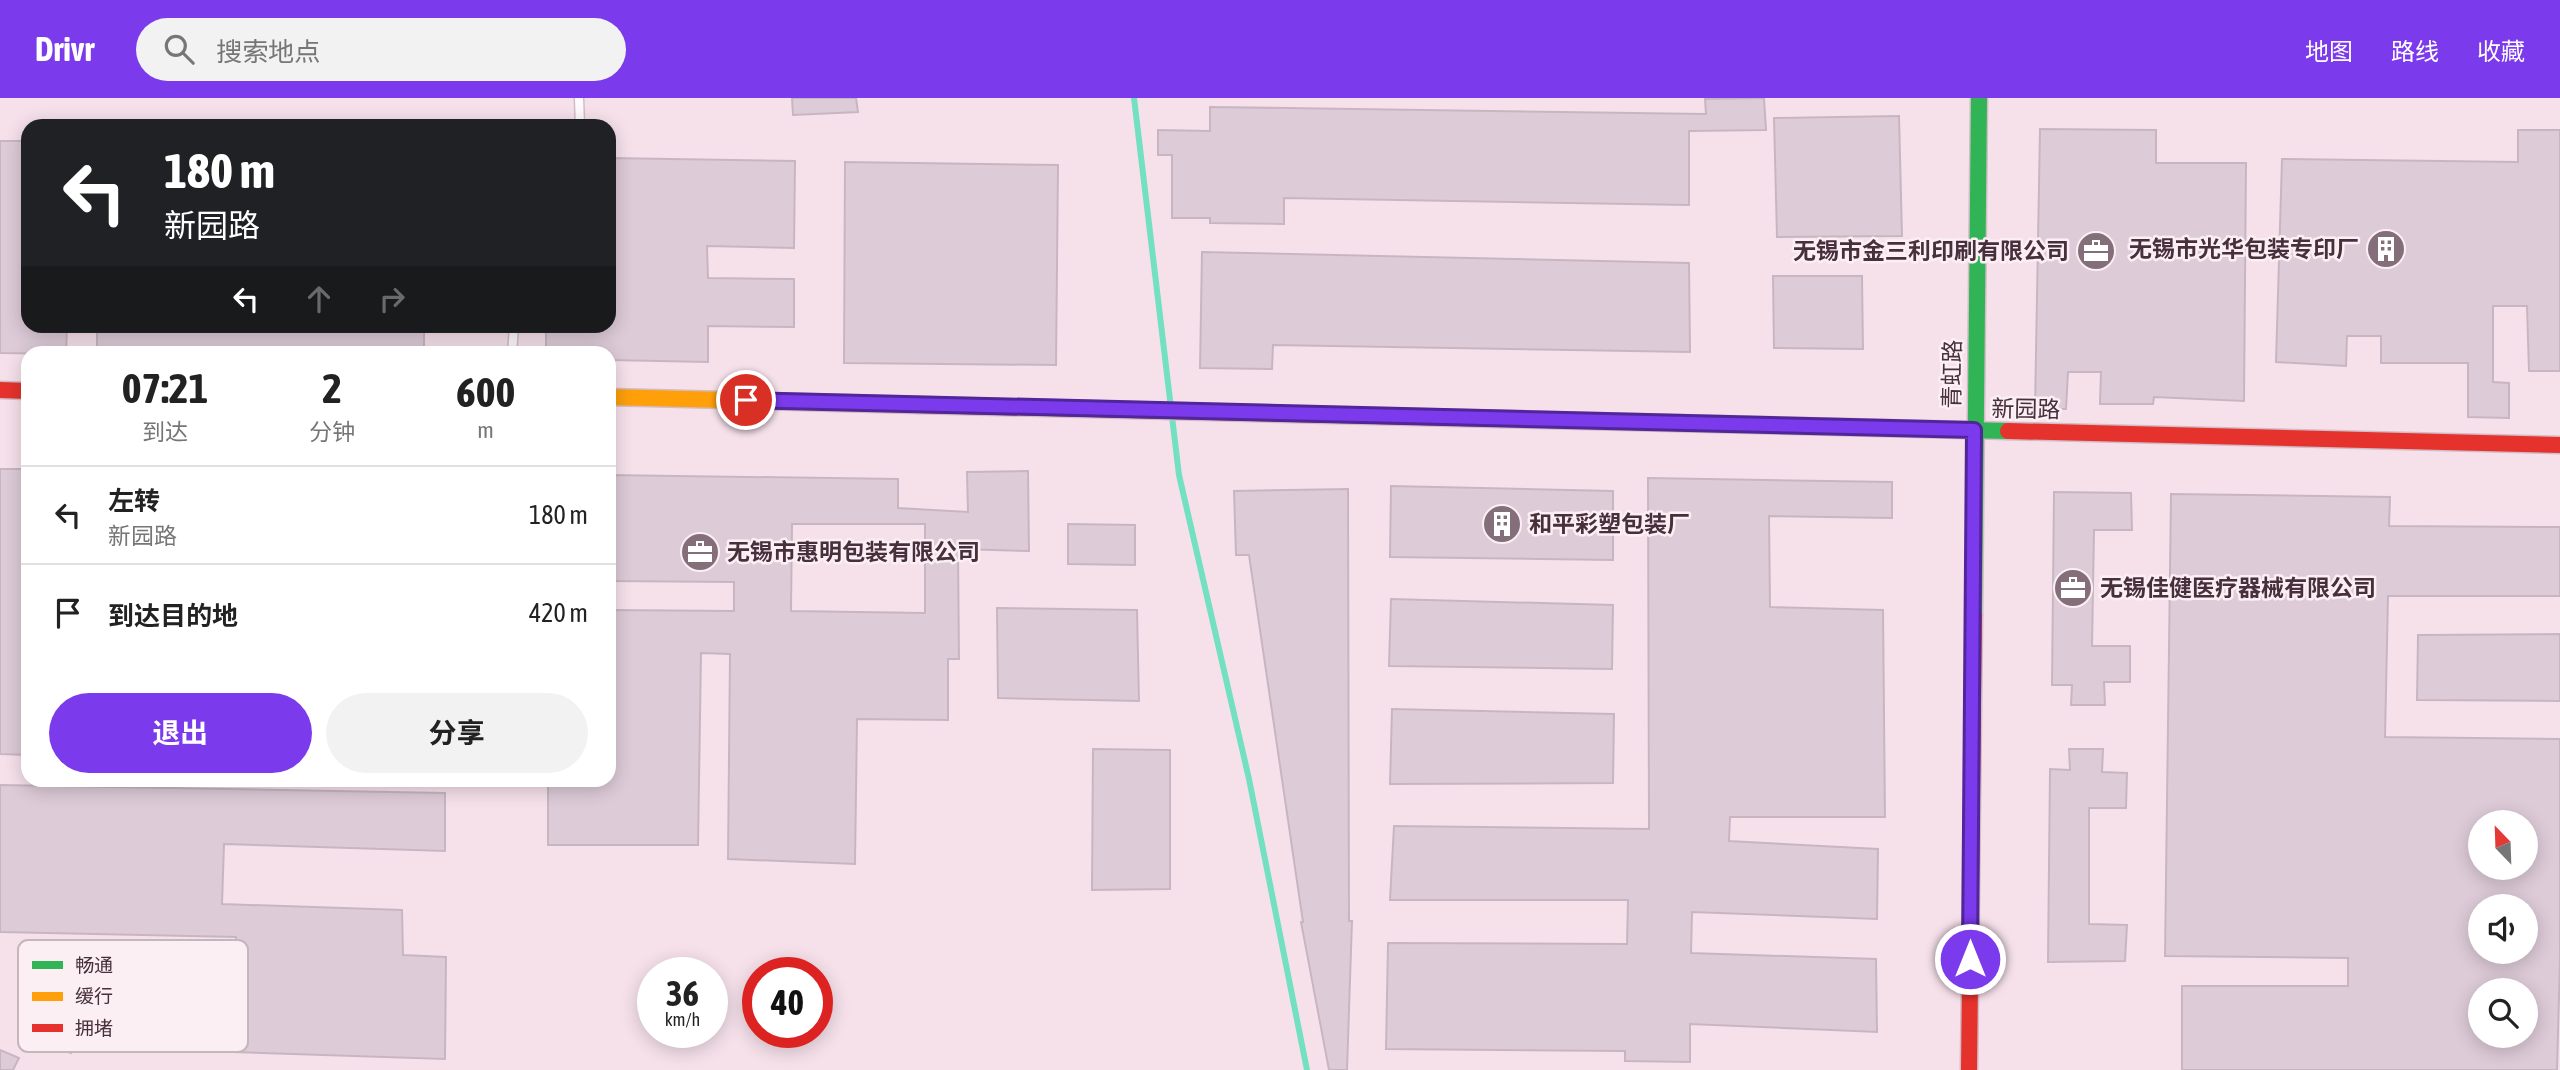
<!DOCTYPE html>
<html lang="zh">
<meta charset="utf-8">
<style>
body{margin:0;font-family:"Asap Condensed","Noto Sans SC",sans-serif;background:#f2f2f2;color:#222;height:100vh;display:flex;flex-direction:column;font-size:26px;white-space:nowrap}
*{box-sizing:border-box;margin:0}
p{font-size:23px;color:#767676}
.icon{flex:none;width:38px;height:38px;fill:none;stroke:currentColor;stroke-width:2;stroke-linecap:round;stroke-linejoin:round}
.map{position:relative;flex:1;overflow:hidden}
.side{position:absolute;left:21px;top:248px;width:595px;height:441px;display:flex;flex-direction:column;background:#fff;border-radius:21px;box-shadow:0 4px 18px #0003}
.side>*{flex:none}
.top-card{position:absolute;left:21px;top:21px;width:595px;height:214px;border-radius:21px;box-shadow:0 4px 18px #0003;background:#202124;color:#fff;overflow:hidden}
.needle{width:46px;rotate:337deg}
.fabs{position:absolute;left:2468px;top:712px;display:grid;gap:14px}
.fabs a{display:grid;place-items:center;width:70px;height:70px;border-radius:50%;background:#fff;box-shadow:0 4px 18px #0003;font-size:35px}
.speed{position:absolute;left:637px;top:859px;display:flex;gap:14px;font-size:35px;font-weight:700;text-align:center}
.speed>*{display:grid;place-content:center;width:91px;height:91px;border-radius:50%;background:#fff;box-shadow:0 4px 18px #0003;line-height:1}
.speed small{font-size:18px;font-weight:400}
.speed .limit{border:10px solid #d22;background:#fff;color:#111}
.pin{position:absolute;display:grid;place-items:center;width:60px;height:60px;color:#fff;margin:-30px;border:4px solid #fff;border-radius:50%;box-shadow:0 2px 7px #0007}
.me{position:absolute;width:77px;margin:-38px;rotate:0deg;stroke-linejoin:round;filter:drop-shadow(0 0 5px #0008)}
.turn{display:flex;align-items:center;gap:24px;height:147px;padding:0 28px;font-size:32px}
.turn .icon{width:91px;height:91px;stroke-width:2.5}
.turn b{display:block;font-size:49px;line-height:60px}
.lanes{display:flex;align-items:center;height:66px;padding:0 28px;background:#0003;justify-content:center;gap:35px;direction:ltr}
.lanes .off{opacity:.35}
.eta{display:flex;justify-content:space-evenly;align-items:center;height:119px;text-align:center}
.eta b{font-size:42px;font-weight:700;line-height:49px}
.primary-button{display:flex;gap:14px;margin-top:auto;padding:14px 28px}
.primary-button a{flex:1;height:80px;border-radius:42px;background:#7c3aed;color:#fff;font-size:28px;font-weight:700;line-height:80px;text-align:center}
.primary-button a+a{background:#f2f2f2;color:#222}
ul{padding:0;list-style:none}
li{display:flex;align-items:center;gap:21px;height:98px;padding:0 28px;border-top:2px solid #e0e0e0}
li div{flex:1}
li b{display:block;font-size:26px}
li em{font-style:normal}
header{display:flex;align-items:center;gap:42px;box-sizing:border-box;height:98px;padding:0 35px;background:#7c3aed;color:#fff}
header strong{font-size:33px}
nav{display:flex;gap:38px;margin-inline-start:auto;font-size:24px}
.search{width:490px;height:63px;background:#f2f2f2;display:flex;align-items:center;gap:18px;box-sizing:border-box;padding:0 24px;border-radius:38px;color:#767676;font-size:26px}
.map>svg:first-child{display:block}
.lines{fill:none;stroke-linecap:round;stroke-linejoin:round}
.stream{stroke:#73e0c1;stroke-width:6}
.building{fill:#ddcbd8;stroke:#c7b6c2;stroke-width:2;fill-rule:evenodd}
.lane-casing{stroke:#d2bdc7;stroke-width:11}
.fast-casing{stroke:#d2bdc7;stroke-width:19}
.slow-casing{stroke:#d2bdc7;stroke-width:19}
.jam-casing{stroke:#d2bdc7;stroke-width:19}
.lane{stroke:#fefafc;stroke-width:8}
.fast{stroke:#30b455;stroke-width:16}
.slow{stroke:#ff9f0a;stroke-width:16}
.jam{stroke:#e5322d;stroke-width:16}
.route-casing{stroke:#51269a;stroke-width:18}
.route{stroke:#7c3aed;stroke-width:12}
.labels{text-anchor:middle;stroke-width:5;stroke-linejoin:round;paint-order:stroke}
.poi-label{font-size:23px;font-weight:bold;fill:#47303b;stroke:#fbeff4;text-anchor:start}
.street-label{font-size:23px;fill:#47303b;stroke:#fbeff4}
.key{fill:#fbeff4;stroke:#c5b6bc;stroke-width:2}
.key-label{font-size:19px;fill:#47303b}
</style>
<header>
<strong>Drivr</strong>
<div class="search"><svg class="icon" aria-label="search" viewBox="0 0 24 24"><circle cx="10" cy="10" r="6"/><path d="M15 15l6 6"/></svg>搜索地点</div>
<nav><a>地图</a><a>路线</a><a>收藏</a></nav>
</header>
<div class="map">
<svg width="2560" height="972" viewBox="0 0 2560 972">
<rect width="100%" height="100%" fill="#f6e1eb"/>
<g class="lines">
<!-- stream -->
<path class="stream" d="M1134 0 1179 377 1249 681 1307 972"/>
</g>
<!-- building -->
<g class="building">
<path d="M792 0H856L858 14 793 17Z"/>
<path d="M1764 0 1766 32 1689 33V107L1284 100V126L1210 125V120H1172V57H1158V32L1210 33V9L1706 16 1705 1Z"/>
<path d="M1899 18 1902 138 1777 139 1774 20Z"/>
<path d="M2040 31 2156 32V65H2246L2244 303 2154 299 2153 306H2100L2101 274H2068L2066 311H2035Z"/>
<path d="M2518 32H2560V273H2529L2527 208H2493V284L2509 285V320L2468 319V265H2381V238H2347L2346 268 2276 264 2282 61 2518 64Z"/>
<path d="M0 43H28V228H67L66 256 0 255Z"/>
<path d="M609 60 795 63 794 150 707 148 708 180 794 181V229L708 228V264L609 262V256H546V228H609Z"/>
<path d="M845 64 1058 67 1056 267 844 265Z"/>
<path d="M1202 154 1689 165 1690 254 1273 247 1272 271 1200 270Z"/>
<path d="M1773 178H1862L1863 251 1774 250Z"/>
<path d="M97 228H424V256H222L97 252Z"/>
<path d="M0 371H28V657L0 656Z"/>
<path d="M1028 373 1029 453 958 451 959 561H948V622L857 621 855 766 728 761 730 556 701 555 698 747H548V682H609V512L734 513V484L609 483V377L898 381V410L968 414 967 374ZM792 426H925V515L791 513Z"/>
<path d="M1648 380 1892 384V420L1769 418 1770 509 1883 512 1885 719H1730L1729 743 1878 751 1877 821 1692 814 1691 855 1876 861 1877 934 1690 926V964L1625 963V953L1386 951 1388 845 1627 846 1628 802H1390L1394 728 1649 731Z"/>
<path d="M1391 388 1613 393V462L1390 459Z"/>
<path d="M1348 391 1349 823H1352L1347 972H1329L1301 824H1303L1249 457H1236L1234 393Z"/>
<path d="M2054 394 2131 395 2132 432H2094L2092 548H2130V584H2104L2105 607H2071L2072 587H2052Z"/>
<path d="M2171 396 2390 399 2389 428 2560 429V498H2388L2385 639 2560 641V862L2557 972H2182V888H2348V860L2165 858ZM2480 724H2525V770H2480ZM2480 808H2525V854H2480ZM2480 892H2525V938H2480Z"/>
<path d="M1068 426 1135 427V467L1068 466Z"/>
<path d="M1391 501 1613 507 1612 571 1389 568Z"/>
<path d="M997 510 1137 512 1139 603 998 600Z"/>
<path d="M2560 536V603L2417 602 2418 537Z"/>
<path d="M1392 611 1614 616 1613 685 1390 686Z"/>
<path d="M1093 651 1170 652V791L1092 792Z"/>
<path d="M2069 651H2103L2102 674 2127 675 2126 710H2089V826L2127 827 2125 863 2048 864 2050 671 2070 672Z"/>
<path d="M0 687 445 695V753L224 746 222 806 402 812 403 857 446 859 445 961 234 954 236 839 0 834Z"/>
<path d="M47 917 80 927 71 955 39 944Z"/>
<path d="M0 952 19 960 13 972H0Z"/>
</g>
<g class="lines">
<defs>
<g id="lane">
<path d="M579 0 580 28"/>
<path d="M512 256 514 228"/>
</g>
<g id="fast">
<path d="M1501 321 2008 333"/>
<path d="M1974 517 1979 0"/>
</g>
<path id="slow" d="M609 299 919 307"/>
<g id="jam">
<path d="M0 292 28 293"/>
<path d="M919 307 1501 321"/>
<path d="M2008 333 2560 347"/>
<path d="M1969 972 1974 517"/>
</g>
</defs>
<!-- lane casing -->
<use href="#lane" class="lane-casing"/>
<!-- fast casing -->
<use href="#fast" class="fast-casing"/>
<!-- slow casing -->
<use href="#slow" class="slow-casing"/>
<!-- jam casing -->
<use href="#jam" class="jam-casing"/>
<!-- lane -->
<use href="#lane" class="lane"/>
<!-- fast -->
<use href="#fast" class="fast"/>
<!-- slow -->
<use href="#slow" class="slow"/>
<!-- jam -->
<use href="#jam" class="jam"/>
</g>
<g class="lines">
<defs>
<path id="route" d="M746 302 1974 332 1970 861"/>
</defs>
<!-- route casing -->
<use href="#route" class="route-casing"/>
<!-- route -->
<use href="#route" class="route"/>
</g>
<!-- icons -->
<defs>
<symbol id="building-disc" viewBox="-11 -11 22 22"><circle r="9.5" fill="#846e79" stroke="#fbeff4"/><path d="M-4-6H4V6H1V3H-1V6H-4ZM-2.5-4.3h1.7v1.8h-1.7ZM.8-4.3h1.7v1.8H.8ZM-2.5-1h1.7V.8h-1.7ZM.8-1h1.7V.8H.8Z" fill="#fff"/></symbol>
<symbol id="office-disc" viewBox="-11 -11 22 22"><circle r="9.5" fill="#846e79" stroke="#fbeff4"/><path d="M-6-3h4V-5.5h4V-3h4V5H-6ZM-1-4.5V-3h2v-1.5ZM-6 0V1H6V0Z" fill="#fff"/></symbol>
</defs>
<g fill-rule="evenodd">
<use href="#building-disc" x="2364" y="129" width="44" height="44"/>
<use href="#office-disc" x="2074" y="131" width="44" height="44"/>
<use href="#building-disc" x="1480" y="404" width="44" height="44"/>
<use href="#office-disc" x="678" y="432" width="44" height="44"/>
<use href="#office-disc" x="2051" y="468" width="44" height="44"/>
</g>
<g class="labels">
<!-- poi labels -->
<g class="poi-label">
<text x="2359" y="159" text-anchor="end">无锡市光华包装专印厂</text>
<text x="2069" y="161" text-anchor="end">无锡市金三利印刷有限公司</text>
<text x="1529" y="434">和平彩塑包装厂</text>
<text x="727" y="462">无锡市惠明包装有限公司</text>
<text x="2100" y="498">无锡佳健医疗器械有限公司</text>
</g>
<!-- street labels -->
<g class="street-label">
<text transform="translate(1952 276) rotate(-89)" y="8">青虹路</text>
<text transform="translate(2026 311) rotate(1)" y="8">新园路</text>
</g>
</g>
<!-- legend -->
<rect x="18" y="842" width="230" height="112" rx="10" class="key"/>
<rect x="32" y="863" width="31" height="8" fill="#30b455"/>
<rect x="32" y="894" width="31" height="9" fill="#ff9f0a"/>
<rect x="32" y="926" width="31" height="8" fill="#e5322d"/>
<g class="key-label">
<text x="75" y="874">畅通</text>
<text x="75" y="905">缓行</text>
<text x="75" y="937">拥堵</text>
</g>
</svg>
<div class="fabs">
<a><svg class="needle" viewBox="-14 -14 28 28"><path d="M0-13l5 13h-10z" fill="#e53935"/><path d="M0 13l5-13h-10z" fill="#767676"/></svg></a>
<a><svg class="icon" aria-label="sound" viewBox="0 0 24 24"><path d="M4 9h4l5-4v14l-5-4H4zM17 9q2 3 0 6"/></svg></a>
<a><svg class="icon" aria-label="search" viewBox="0 0 24 24"><circle cx="10" cy="10" r="6"/><path d="M15 15l6 6"/></svg></a>
</div>
<div class="speed"><div>36<small>km/h</small></div><div class="limit">40</div></div>
<div class="pin" style="left:746px;top:302px;background:#d93025"><svg class="icon" aria-label="arrive" viewBox="0 0 24 24"><path d="M6 21V4h12l-3 4 3 4H6"/></svg></div>
<svg class="me" style="left:1970px;top:861px" viewBox="-20 -20 40 40"><circle r="17" fill="#7c3aed" stroke="#fff" stroke-width="3"/><path d="M0-11L8 9 0 5-8 9z" fill="#fff"/></svg>
<div class="top-card">
<div class="turn"><svg class="icon" aria-label="left" viewBox="0 0 24 24"><path d="M17 20v-9H6M10 6l-5 5 5 5"/></svg><div><b>180 m</b>新园路</div></div>
<div class="lanes"><svg class="icon" aria-label="left" viewBox="0 0 24 24"><path d="M17 20v-9H6M10 6l-5 5 5 5"/></svg><svg class="icon off" aria-label="ahead" viewBox="0 0 24 24"><path d="M12 20V5M6 11l6-6 6 6"/></svg><svg class="icon off" aria-label="right" viewBox="0 0 24 24"><path d="M7 20v-9h11M14 6l5 5-5 5"/></svg></div>
</div>
<section class="side">
<div class="eta">
<div><b>07:21</b><p>到达</p></div>
<div><b>2</b><p>分钟</p></div>
<div><b>600</b><p>m</p></div>
</div>
<ul>
<li><svg class="icon" aria-label="left" viewBox="0 0 24 24"><path d="M17 20v-9H6M10 6l-5 5 5 5"/></svg><div><b>左转</b><p>新园路</p></div><em>180 m</em></li>
<li><svg class="icon" aria-label="arrive" viewBox="0 0 24 24"><path d="M6 21V4h12l-3 4 3 4H6"/></svg><div><b>到达目的地</b></div><em>420 m</em></li>
</ul>
<div class="primary-button"><a>退出</a><a>分享</a></div>
</section>
</div>
